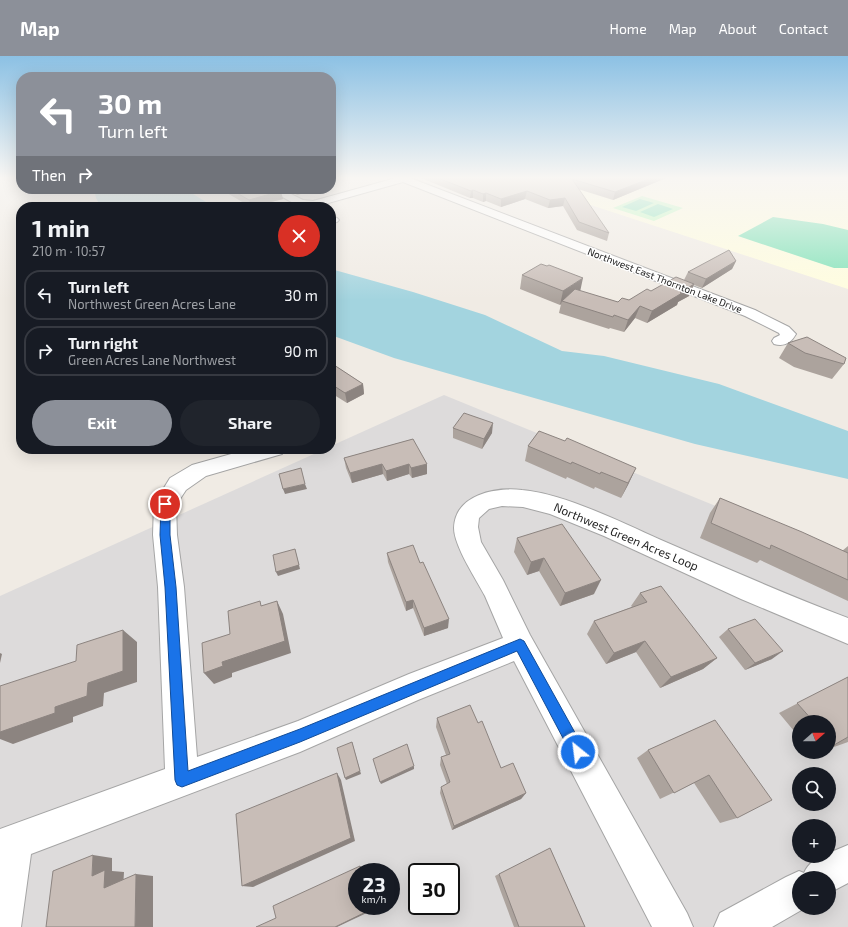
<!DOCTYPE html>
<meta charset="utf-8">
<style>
body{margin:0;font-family:"Exo 2",sans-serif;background:#20242c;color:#f1f3f6;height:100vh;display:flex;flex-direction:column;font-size:15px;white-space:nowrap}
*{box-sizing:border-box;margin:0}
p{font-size:13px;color:#9ea1a6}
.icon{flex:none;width:22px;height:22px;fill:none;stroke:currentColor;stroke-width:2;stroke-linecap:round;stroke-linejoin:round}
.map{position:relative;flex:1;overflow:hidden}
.side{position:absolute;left:16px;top:146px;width:320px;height:252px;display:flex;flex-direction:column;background:#171b24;border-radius:16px;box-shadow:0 4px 16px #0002}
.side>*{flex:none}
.hud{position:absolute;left:16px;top:16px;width:320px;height:122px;border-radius:16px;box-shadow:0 4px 16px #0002;background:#8c9099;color:#fff;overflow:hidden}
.needle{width:26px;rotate:69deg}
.buttons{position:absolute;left:792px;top:659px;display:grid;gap:8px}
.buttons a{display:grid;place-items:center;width:44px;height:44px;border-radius:50%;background:#171b24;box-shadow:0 4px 16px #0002;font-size:20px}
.speed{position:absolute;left:348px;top:807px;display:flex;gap:8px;font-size:20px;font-weight:700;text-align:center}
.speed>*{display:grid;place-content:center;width:52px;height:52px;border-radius:50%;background:#171b24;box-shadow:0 4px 16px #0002;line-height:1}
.speed small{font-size:10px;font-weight:400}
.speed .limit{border:2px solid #111;border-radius:6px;background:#fff;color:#111}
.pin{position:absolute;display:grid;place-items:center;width:34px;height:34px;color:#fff;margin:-17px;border:2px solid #fff;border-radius:50%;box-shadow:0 1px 4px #0007}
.me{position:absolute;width:44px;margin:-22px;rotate:331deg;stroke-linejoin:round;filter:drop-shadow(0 0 3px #0008)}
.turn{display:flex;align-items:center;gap:14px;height:84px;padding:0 16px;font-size:18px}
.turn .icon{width:52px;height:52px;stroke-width:2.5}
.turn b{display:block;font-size:28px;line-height:34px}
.then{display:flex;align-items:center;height:38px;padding:0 16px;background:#0003;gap:8px;font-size:15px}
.round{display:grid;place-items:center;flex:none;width:42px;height:42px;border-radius:21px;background:#20242c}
.head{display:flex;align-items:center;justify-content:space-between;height:68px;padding:0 16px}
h1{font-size:24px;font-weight:700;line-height:30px}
.cta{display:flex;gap:8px;margin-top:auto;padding:8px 16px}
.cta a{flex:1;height:46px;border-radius:24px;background:#8c9099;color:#fff;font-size:16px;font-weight:700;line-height:46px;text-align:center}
.cta a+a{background:#20242c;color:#f1f3f6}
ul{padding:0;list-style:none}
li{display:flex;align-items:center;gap:12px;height:50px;margin:0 8px 6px;padding:0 8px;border:2px solid #363941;border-radius:16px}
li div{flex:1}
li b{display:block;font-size:15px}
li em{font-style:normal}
header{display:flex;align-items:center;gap:24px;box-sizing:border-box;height:56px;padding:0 20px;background:#8c9099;color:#fff}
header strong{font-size:19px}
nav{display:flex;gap:22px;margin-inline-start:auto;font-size:14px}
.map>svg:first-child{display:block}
.residential{fill:#dddbdb;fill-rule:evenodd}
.education{fill:#fffdde}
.park{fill:#bffbc1}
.pitch{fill:#7fe2b7}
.water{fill:#a3d4df}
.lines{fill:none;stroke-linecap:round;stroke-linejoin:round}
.street-casing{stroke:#a5a5a5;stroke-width:2}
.street{fill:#fff;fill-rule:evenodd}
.wall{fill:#aca39d}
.shaded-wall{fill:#8c8480}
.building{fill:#c8bdb7;stroke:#8c8480}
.route{fill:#1a73e8;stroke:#114b97}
.labels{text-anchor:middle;stroke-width:3;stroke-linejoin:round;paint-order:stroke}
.far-street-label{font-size:10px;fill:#1e1e1e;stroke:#fff}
.street-label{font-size:12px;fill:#1e1e1e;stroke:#fff}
</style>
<header>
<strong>Map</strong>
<nav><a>Home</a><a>Map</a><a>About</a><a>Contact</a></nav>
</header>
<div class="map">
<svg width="848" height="871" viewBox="0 0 848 871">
<rect width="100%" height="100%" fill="#f0ebe4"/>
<!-- residential -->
<path class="residential" d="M444 339 848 504V871H0V540L325 393H331V390ZM799 666H829V696H799ZM799 718H829V748H799ZM799 770H829V800H799ZM357 816H391V850H357ZM417 816H451V850H417ZM799 822H829V852H799Z"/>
<!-- education -->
<path class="education" d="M508 122H848V233Z"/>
<!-- park -->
<path class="park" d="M642 140 683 152 654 165 613 152Z"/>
<!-- pitch -->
<g class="pitch">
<path d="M640 143 654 147 636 155 622 151Z"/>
<path d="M658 148 673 153 654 161 640 156Z"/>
<path d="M773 161 823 168 848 174V212H834L738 180Z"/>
</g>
<!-- water -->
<g class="water">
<path d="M94 133H185L214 151H101L96 142Z"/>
<path d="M331 213 413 236 485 259 562 295 604 300 719 328 848 375V423L695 388 394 302 331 279Z"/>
</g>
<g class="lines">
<defs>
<g id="street">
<path d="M396 122H410L755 254 789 271 796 278C791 287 784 291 774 288L772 285 774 282 780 279 779 277 745 260 403 126 314 151 297 149 268 133H281L303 144 313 145Z"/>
<path d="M331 160 337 162 339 164 337 166 331 167Z"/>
<path d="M249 393H285L282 398 206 420 186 434 176 449 177 479 184 531 197 701 298 665 409 618 503 582C497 568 491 554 485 540 476 523 454 490 454 472 455 438 496 431 522 434 565 438 621 466 661 484 723 511 785 538 848 562V588L741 543 604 480 550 458 523 451 502 450 489 453 479 462 478 471 481 486 503 524 530 579 687 857 693 871H652L514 605 418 644 300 696 31 798 21 871H0V773L165 713 158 531 153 479 154 448 170 422 192 409Z"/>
<path d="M848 789V827L829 837V822H799V852H805L772 871H714L720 857 786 821 799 815 804 817C808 807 818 800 829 800V797Z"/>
</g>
</defs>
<!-- street casing -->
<use href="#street" class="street-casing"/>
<!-- street -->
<use href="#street" class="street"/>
</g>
<!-- wall -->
<g class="wall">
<path d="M421 122H666L613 144 578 133 609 177 607 185 577 174 563 150 548 152 525 143 501 151 486 145 483 146 473 142H470Z"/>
<path d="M220 133H277L283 143 251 151Z"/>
<path d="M284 133H315V134L297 139Z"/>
<path d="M736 205 732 213 702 232 694 229 689 240 678 246 677 249 647 267 635 262 624 276 610 272 609 273 559 257 561 248 560 249 520 233 522 219 580 235 618 246 629 244 651 235 684 224 688 216Z"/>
<path d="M788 287 844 308 832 323 794 311 779 302Z"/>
<path d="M331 307 363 328 364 338 347 347 331 337Z"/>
<path d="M453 372 492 377 482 393 453 382Z"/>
<path d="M539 375 629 427 621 442 595 431 594 433 567 421 566 423 525 405 528 390Z"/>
<path d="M413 383 427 418 412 422 409 418 387 425 383 418 352 427 346 412 344 402Z"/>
<path d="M720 442 842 495 848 490V545L760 504 757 507 700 482 710 457Z"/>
<path d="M517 482 594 538 560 550 539 515 527 519 514 496Z"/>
<path d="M387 497 420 507 448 572 424 580 413 552 406 555 388 506Z"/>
<path d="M640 537 717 602 703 613 660 632 636 596 606 608 587 578 594 565 632 551 631 550Z"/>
<path d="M728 573 772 603 745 614 719 581Z"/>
<path d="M848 621V686L834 691 833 689 829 691V666H799V681L779 657Z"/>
<path d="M437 662 478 667 501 712 526 737 521 743 452 774 440 737 441 731 447 728 440 709 441 701 446 699 436 671Z"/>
<path d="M715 664 737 762 720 767 694 727 660 743 637 702 648 694Z"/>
<path d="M550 792 585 871H514L495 820Z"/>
</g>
<!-- shaded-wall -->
<g class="shaded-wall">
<path d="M651 122H666L613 144 615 136Z"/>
<path d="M295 133H315V134L297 139Z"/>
<path d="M473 134V142H470L471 135Z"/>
<path d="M281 135 283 143 251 151 249 144Z"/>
<path d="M527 135 525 143 501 151V143Z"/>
<path d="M486 137V145L483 146V138Z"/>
<path d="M565 142 563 150 548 152 550 144Z"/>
<path d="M736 205 732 213 702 232 706 223Z"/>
<path d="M583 222 580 236 562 245 561 248 560 249 563 235Z"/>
<path d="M694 228 689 240 678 246 677 249 647 267 652 255Z"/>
<path d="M640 250 635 262 624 276 628 264Z"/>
<path d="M363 328 364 338 347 347 345 337Z"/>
<path d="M493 367 492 377 482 393 484 383Z"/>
<path d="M382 408 383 418 352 427 350 417Z"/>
<path d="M409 408V418L387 425 386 415Z"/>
<path d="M427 408V418L412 422 411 412Z"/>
<path d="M636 412 629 427 621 442 628 427Z"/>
<path d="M305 428 307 433 285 438 283 433Z"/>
<path d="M295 493 300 513 278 520 276 516Z"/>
<path d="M544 502 539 515 527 519 531 506Z"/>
<path d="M601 524 594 538 560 550 565 537Z"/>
<path d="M413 544V552L406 555V546Z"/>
<path d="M277 545 283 558 291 597 232 617V621L214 628 204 617 222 606Z"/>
<path d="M449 563 448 572 424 580V572Z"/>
<path d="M123 574 137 586V626L104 637 103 650 73 661V666L13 688 0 683V676L55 651 88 627Z"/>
<path d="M645 585 636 596 606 608 614 597Z"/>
<path d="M783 595 772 603 745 614 755 607Z"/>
<path d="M0 597 2 598 0 607Z"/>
<path d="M717 602 703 613 660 632 671 621Z"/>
<path d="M352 686 361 718 346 724 345 722Z"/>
<path d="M414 710V713L381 728 380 726Z"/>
<path d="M337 717 341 724 355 785 253 831 242 830Z"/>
<path d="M526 737 521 743 452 774 454 770Z"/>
<path d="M93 799 112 802V815L124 816 123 833 104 832 92 820Z"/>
<path d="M360 810 364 812 365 816H361Z"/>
<path d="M136 818 153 820V871H135Z"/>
<path d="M369 850H372L373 854 337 871H335Z"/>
</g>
<!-- building -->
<g class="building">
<path d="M438 122H651L615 136 572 123 609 177 579 166 565 142 550 144 527 135 501 143 486 137 483 138 473 134 471 135Z"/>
<path d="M230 133H277L281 135 249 144Z"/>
<path d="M729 194 736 205 706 223 688 216Z"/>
<path d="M541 208 547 210 549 209 583 222 563 235 522 219Z"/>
<path d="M676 221 694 228 680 237H682L652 255 640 250 628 264 614 259 613 261 562 245 575 233 618 246 622 242 629 244 647 233 651 235Z"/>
<path d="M807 281 846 302 844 308 805 297 788 287Z"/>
<path d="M331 307 363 328 345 337 331 328Z"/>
<path d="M464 357 493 367 484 383 453 372Z"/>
<path d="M539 375 565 385 567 382 636 412 628 427 601 416 600 418 572 406 571 408 528 390Z"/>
<path d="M413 383 427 408 411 412 409 408 386 415 382 408 350 417 344 402Z"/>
<path d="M301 412 305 428 283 433 279 418Z"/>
<path d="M720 442 802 476 848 497V524L771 489 770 493 711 467Z"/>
<path d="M562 468 601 524 565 537 544 502 531 506 517 482Z"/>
<path d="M413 489 420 507 423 506 449 563 424 572 413 544 406 546 387 497Z"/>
<path d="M295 493 299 509 276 516 273 499Z"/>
<path d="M661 530 717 602 671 621 645 585 614 597 594 565 647 546 640 537Z"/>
<path d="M260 545 261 550 277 545 285 585 222 606 223 610 204 617 202 587 230 578 228 555Z"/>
<path d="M755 563 783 595 755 607 728 573Z"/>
<path d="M123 574V615L88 627 87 640 55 651V657L0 676V630L76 605 77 589Z"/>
<path d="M848 621V681L834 689 829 684V666H814L797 647Z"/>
<path d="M470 649 478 667 482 665 501 712 513 707 526 737 454 770 441 731 450 726 441 701 450 698 437 662Z"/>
<path d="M715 664 772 744 737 762 709 719 674 737 648 694Z"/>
<path d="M352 686 360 715 345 722 337 692Z"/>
<path d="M407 688 414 710 380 726 373 703Z"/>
<path d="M337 717 351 782 242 830 236 758Z"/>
<path d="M550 792 585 871H519L499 818Z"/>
<path d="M93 799 92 820 105 814 104 832 136 818 135 871H46L53 815Z"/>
<path d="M360 810 361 816H357V850H369L370 854 335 871H256L276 862 273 850Z"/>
</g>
<!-- sky -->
<linearGradient id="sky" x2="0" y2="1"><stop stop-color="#8cc1e4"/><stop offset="0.5" stop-color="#f8f6f3"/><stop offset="1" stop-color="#f8f6f3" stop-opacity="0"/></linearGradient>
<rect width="848" height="244" fill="url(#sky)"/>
<!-- route -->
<path class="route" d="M165 444 170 448V479L176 531 188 715 300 673 520 583 524 585 583 691 585 696 583 701 578 703 573 701 517 595 300 686 182 731 177 729 175 724 165 531 160 479 161 448Z"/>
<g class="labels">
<!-- far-street labels -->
<g class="far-street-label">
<text transform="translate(665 224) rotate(21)" y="4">Northwest East Thornton Lake Drive</text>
</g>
<!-- street labels -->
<g class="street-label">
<text transform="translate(626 481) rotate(23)" y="4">Northwest Green Acres Loop</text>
</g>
</g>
</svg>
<div class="buttons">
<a><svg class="needle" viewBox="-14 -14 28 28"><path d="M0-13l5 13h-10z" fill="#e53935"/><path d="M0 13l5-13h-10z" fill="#9ea1a6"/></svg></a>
<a><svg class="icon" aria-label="search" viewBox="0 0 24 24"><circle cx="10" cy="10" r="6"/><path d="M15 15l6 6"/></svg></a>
<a>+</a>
<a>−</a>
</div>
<div class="speed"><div>23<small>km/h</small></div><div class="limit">30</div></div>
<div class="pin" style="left:165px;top:448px;background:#d93025"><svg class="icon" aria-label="arrive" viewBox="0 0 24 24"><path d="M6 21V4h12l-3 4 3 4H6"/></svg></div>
<svg class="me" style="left:578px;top:696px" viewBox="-20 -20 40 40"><circle r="17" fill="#1a73e8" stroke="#fff" stroke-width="3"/><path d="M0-11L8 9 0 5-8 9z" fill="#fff"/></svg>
<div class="hud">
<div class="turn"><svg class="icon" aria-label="left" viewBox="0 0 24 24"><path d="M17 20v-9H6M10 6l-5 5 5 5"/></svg><div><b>30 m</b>Turn left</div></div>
<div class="then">Then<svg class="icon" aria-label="right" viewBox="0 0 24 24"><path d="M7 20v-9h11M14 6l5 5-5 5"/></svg></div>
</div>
<section class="side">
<div class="head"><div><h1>1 min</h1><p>210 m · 10:57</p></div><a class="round" style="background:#d93025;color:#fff"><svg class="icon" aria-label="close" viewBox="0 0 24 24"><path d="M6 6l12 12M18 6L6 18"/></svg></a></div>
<ul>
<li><svg class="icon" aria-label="left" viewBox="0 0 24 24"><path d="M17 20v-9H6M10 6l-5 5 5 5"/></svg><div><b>Turn left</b><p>Northwest Green Acres Lane</p></div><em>30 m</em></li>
<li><svg class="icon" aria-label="right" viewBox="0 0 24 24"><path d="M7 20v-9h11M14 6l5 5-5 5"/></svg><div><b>Turn right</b><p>Green Acres Lane Northwest</p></div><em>90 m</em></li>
</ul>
<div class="cta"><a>Exit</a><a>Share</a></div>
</section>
</div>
